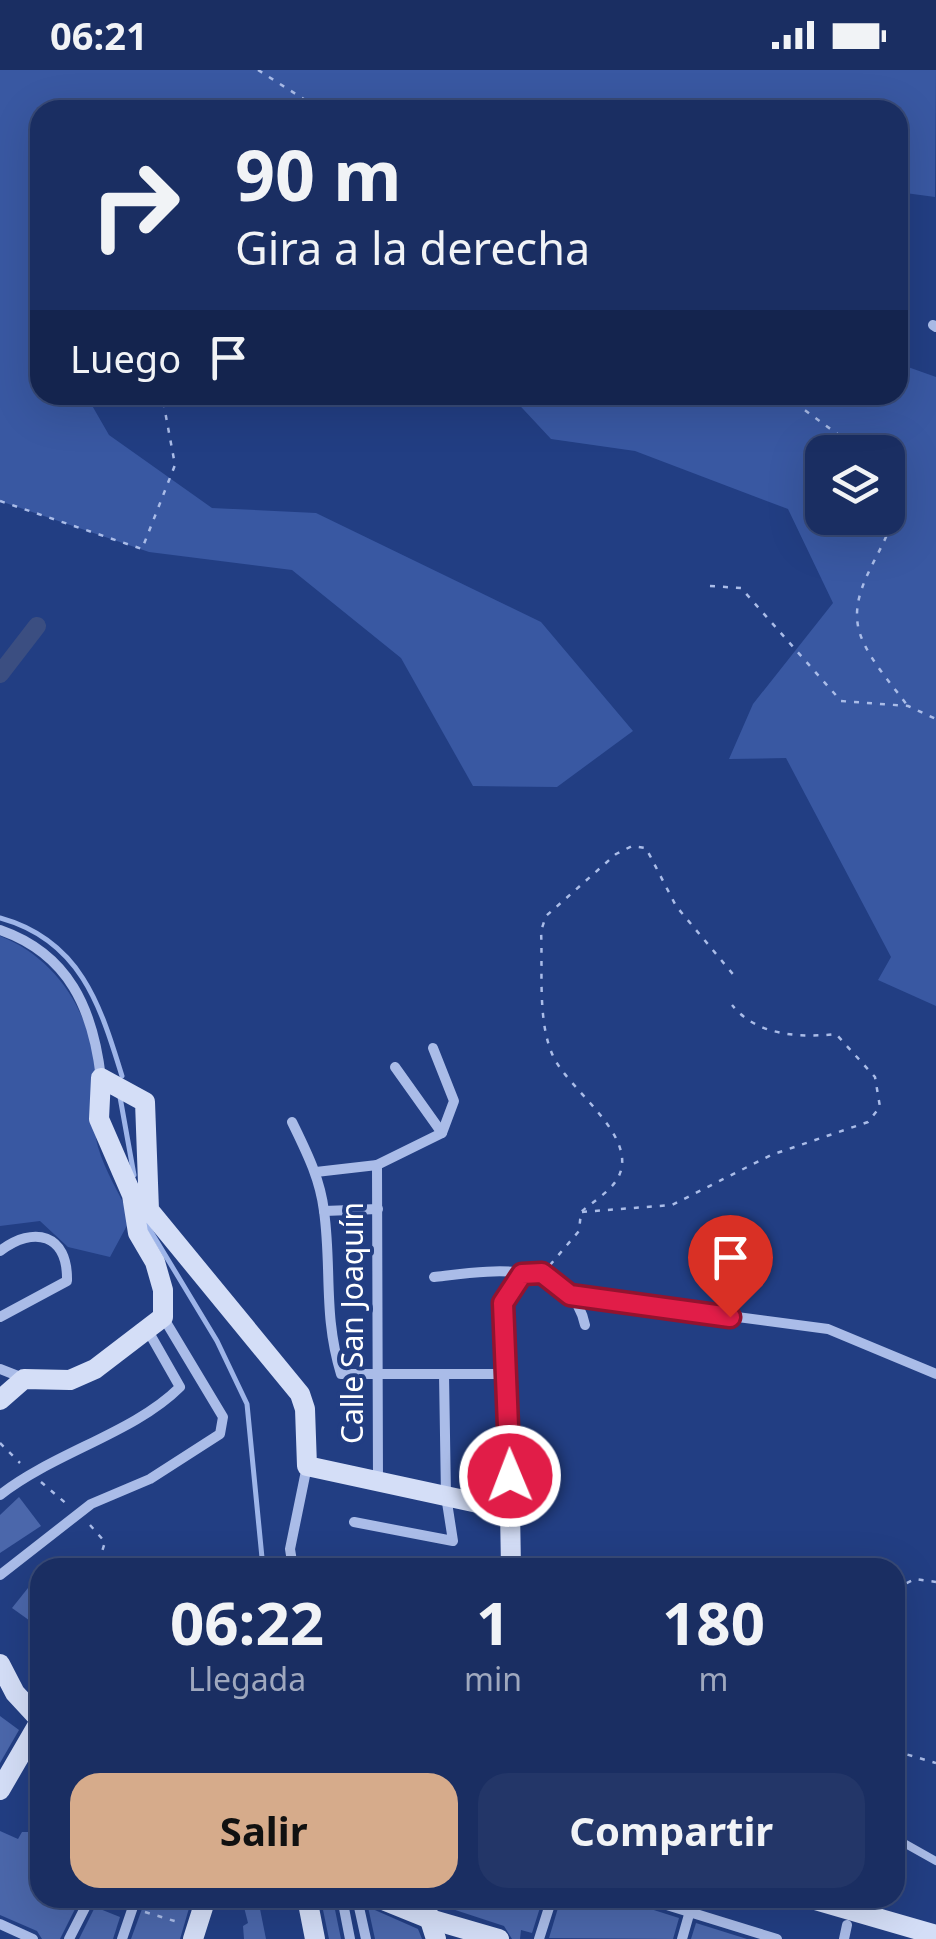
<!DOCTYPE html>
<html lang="es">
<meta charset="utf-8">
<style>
body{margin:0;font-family:"Noto Sans",sans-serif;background:#233668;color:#f1f3f6;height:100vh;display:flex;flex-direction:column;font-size:38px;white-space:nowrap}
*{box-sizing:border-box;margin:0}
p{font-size:32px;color:#9fa8be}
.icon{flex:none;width:55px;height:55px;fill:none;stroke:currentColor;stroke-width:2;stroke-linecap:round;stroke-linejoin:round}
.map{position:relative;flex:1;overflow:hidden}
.drawer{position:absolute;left:30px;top:1488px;width:875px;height:350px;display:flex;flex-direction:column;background:#1a2e62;border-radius:30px;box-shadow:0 10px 40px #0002,0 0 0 2px #384a77}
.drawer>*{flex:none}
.top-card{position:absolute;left:30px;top:30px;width:878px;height:305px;border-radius:30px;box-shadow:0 10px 40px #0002,0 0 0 2px #384a77;background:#1a2e62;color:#f1f3f6;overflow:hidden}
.buttons{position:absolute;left:805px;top:365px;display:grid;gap:20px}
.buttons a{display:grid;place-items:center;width:100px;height:100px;border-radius:20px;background:#1a2e62;box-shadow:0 10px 40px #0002,0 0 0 2px #384a77;font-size:50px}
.pin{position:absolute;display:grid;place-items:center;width:85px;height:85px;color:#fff;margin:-102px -42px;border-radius:50% 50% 50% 0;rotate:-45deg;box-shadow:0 0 10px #0007}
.pin .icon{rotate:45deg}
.me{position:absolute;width:110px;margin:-55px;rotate:359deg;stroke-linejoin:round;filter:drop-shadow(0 0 8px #0008)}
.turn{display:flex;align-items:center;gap:35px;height:210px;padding:0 40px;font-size:45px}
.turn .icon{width:130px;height:130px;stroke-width:2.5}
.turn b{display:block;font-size:70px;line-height:85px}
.then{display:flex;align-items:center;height:95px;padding:0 40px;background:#0003;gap:20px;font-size:38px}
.eta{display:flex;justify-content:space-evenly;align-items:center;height:170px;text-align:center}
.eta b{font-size:60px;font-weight:700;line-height:70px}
.primary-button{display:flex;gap:20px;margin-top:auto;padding:20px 40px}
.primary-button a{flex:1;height:115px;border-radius:30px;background:#d6ab8b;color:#111;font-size:40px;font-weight:700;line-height:115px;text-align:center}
.primary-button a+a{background:#233668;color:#f1f3f6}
.status{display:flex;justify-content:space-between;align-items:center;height:70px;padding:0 50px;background:#1a2e62;direction:ltr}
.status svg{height:28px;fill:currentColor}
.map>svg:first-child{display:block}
.green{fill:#3958a2;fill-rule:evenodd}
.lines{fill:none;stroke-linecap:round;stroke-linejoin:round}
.stream{stroke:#9eb5e9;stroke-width:5}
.canal{stroke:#3b4e81;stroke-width:18}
.building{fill:#4b67ab}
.path{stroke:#aabce8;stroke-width:2.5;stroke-dasharray:5 8;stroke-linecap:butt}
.lane{stroke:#aabce8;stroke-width:8}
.street{stroke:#aabce8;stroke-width:10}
.secondary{stroke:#d4def7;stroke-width:20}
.route-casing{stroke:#92132f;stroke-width:25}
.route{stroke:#e11d48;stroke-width:18}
.labels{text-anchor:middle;stroke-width:8;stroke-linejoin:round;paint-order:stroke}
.street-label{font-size:30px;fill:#fff;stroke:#223e83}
</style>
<div class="status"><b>06:21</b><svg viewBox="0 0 49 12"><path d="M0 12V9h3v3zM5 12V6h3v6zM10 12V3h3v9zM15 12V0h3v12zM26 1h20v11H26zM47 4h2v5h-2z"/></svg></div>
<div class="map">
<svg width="936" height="1869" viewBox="0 0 936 1869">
<rect width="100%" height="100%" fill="#223e83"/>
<!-- green -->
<g class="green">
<path d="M0 0H936L935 127 898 122V40H40V325H86L109 365 212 438 316 443 541 552 633 661 557 717 473 716 401 588 292 500 149 482 0 431Z"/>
<path d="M898 285 908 297 936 307V936L878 910 891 887 786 688 729 689 753 634 833 533 788 439 635 381 551 369 510 325H898ZM888 382V448H822V382Z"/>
<path d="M0 866C54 887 90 940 95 998 97 1023 91 1053 98 1077 105 1101 120 1125 131 1148L110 1187 68 1177 40 1151 0 1156Z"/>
</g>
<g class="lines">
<!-- stream -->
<g class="stream">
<path d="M0 848C80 870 100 934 122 1006"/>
<path d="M120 1027 134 1105"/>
<path d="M144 1150 217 1271 247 1334 263 1498"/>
</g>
<!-- canal -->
<path class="canal" d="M0 604 37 556"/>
</g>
<!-- building -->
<g class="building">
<path d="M19 1427 41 1456 0 1483V1445Z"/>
<path d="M40 1503V1558L12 1538Z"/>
<path d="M0 1646 19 1660 0 1693Z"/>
<path d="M0 1761 18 1769 22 1762H40V1828L79 1831 60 1869H42L37 1861 0 1845Z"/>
<path d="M146 1828H192L180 1869H131Z"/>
<path d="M333 1828V1830L341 1869H329L321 1830Z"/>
<path d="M437 1828H543L532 1863 521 1860 520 1869H512L504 1856 440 1835Z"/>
<path d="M561 1828H635L641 1836 679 1848 673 1869 549 1868Z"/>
<path d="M259 1834 266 1869H244L243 1856 248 1853 244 1837Z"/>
<path d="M95 1837 120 1847 113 1869H79Z"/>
<path d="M368 1837 418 1859 422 1869H375Z"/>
<path d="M696 1853 747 1869H691Z"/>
</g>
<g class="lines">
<!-- path -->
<g class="path">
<path d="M258 0 321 40"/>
<path d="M784 325 862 382"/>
<path d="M888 404C917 457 848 501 858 556 863 583 891 613 907 635"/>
<path d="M0 431 142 479 175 395 162 325"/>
<path d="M710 516 741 518 841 631 908 636 936 649"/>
<path d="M582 1142 672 1135 771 1085 868 1052 880 1037 875 1007 836 964C800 968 757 966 732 935"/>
<path d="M550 1195 579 1161 581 1142C591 1133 608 1123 616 1111 644 1069 569 1021 553 986 537 951 543 899 541 861L546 846 616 784 632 776 646 778 676 836 737 909"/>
<path d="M0 1373 20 1393"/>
<path d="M41 1412 69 1436"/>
<path d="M90 1455 105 1472 97 1498"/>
<path d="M895 1519 915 1509 936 1512"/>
<path d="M895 1681 936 1693"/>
<path d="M145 1842 181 1853"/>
</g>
<!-- lane -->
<g class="lane">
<path d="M842 1498 843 1497"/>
<path d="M895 1768 936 1791"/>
</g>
<!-- street -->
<g class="street">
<path d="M933 255 936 257"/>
<path d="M0 860C69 884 93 939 101 1008"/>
<path d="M395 997 442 1063"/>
<path d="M292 1052C306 1081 320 1108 324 1141 332 1199 323 1245 341 1304H508"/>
<path d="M377 1095 378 1411"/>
<path d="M316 1102 377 1095 442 1063 454 1031 433 978"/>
<path d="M324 1141 378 1139"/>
<path d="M0 1181C34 1155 68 1164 67 1211L0 1247"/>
<path d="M434 1207C487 1201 570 1186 585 1255"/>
<path d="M570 1225 828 1259 936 1304"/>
<path d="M0 1299 23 1308"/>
<path d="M0 1425C55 1382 134 1363 180 1317L147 1259"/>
<path d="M510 1440 503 1233 523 1204"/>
<path d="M354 1452 453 1471 446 1426 444 1304"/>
<path d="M293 1498 290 1479 307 1396"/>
<path d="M0 1505 91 1434 150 1409 220 1364 223 1347 163 1247"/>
<path d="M895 1768H896"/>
<path d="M342 1828 350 1869"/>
<path d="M357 1828 366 1869"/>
<path d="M644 1828 777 1869"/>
<path d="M206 1833 230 1828"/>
<path d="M0 1854 33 1869"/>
<path d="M69 1869 90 1828"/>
<path d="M122 1869 136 1828"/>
<path d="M539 1869 552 1828"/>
<path d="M682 1869 690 1841"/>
<path d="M844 1869 847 1855"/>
</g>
<!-- secondary -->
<g class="secondary">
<path d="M0 1330 24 1309 70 1310 95 1299 163 1247V1220L155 1192 138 1163 132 1125 99 1049 101 1008 145 1032 149 1140 300 1324 305 1339 307 1396 510 1440 511 1498"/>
<path d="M0 1594 15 1623 40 1650"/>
<path d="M0 1720 40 1651"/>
<path d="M307 1828 315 1869"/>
<path d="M378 1828 430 1849 499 1869"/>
<path d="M423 1828 436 1869"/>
<path d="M808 1828 936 1865"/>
<path d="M193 1869 206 1828"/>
</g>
</g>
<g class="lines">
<defs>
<path id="route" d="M510 1406 503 1233 522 1204 542 1203 570 1225 730 1247"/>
</defs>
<!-- route casing -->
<use href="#route" class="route-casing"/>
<!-- route -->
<use href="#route" class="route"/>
</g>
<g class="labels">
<!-- street labels -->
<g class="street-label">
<text transform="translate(353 1253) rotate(-90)" y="10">Calle San Joaquín</text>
</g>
</g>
</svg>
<div class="buttons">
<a><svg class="icon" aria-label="layers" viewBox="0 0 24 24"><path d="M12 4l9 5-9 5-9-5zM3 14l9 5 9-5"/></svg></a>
</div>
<div class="pin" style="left:730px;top:1247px;background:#d93025"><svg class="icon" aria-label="arrive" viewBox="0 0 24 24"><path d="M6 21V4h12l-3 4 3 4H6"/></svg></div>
<svg class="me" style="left:510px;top:1406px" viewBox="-20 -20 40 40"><circle r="17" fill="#e11d48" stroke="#fff" stroke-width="3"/><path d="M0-11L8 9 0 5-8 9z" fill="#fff"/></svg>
<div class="top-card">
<div class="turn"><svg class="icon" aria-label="right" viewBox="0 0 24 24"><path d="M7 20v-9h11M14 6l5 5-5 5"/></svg><div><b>90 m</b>Gira a la derecha</div></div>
<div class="then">Luego<svg class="icon" aria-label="arrive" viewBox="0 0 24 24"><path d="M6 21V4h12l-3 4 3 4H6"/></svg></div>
</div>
<section class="drawer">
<div class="eta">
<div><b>06:22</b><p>Llegada</p></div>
<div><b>1</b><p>min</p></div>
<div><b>180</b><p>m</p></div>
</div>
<div class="primary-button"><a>Salir</a><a>Compartir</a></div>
</section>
</div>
